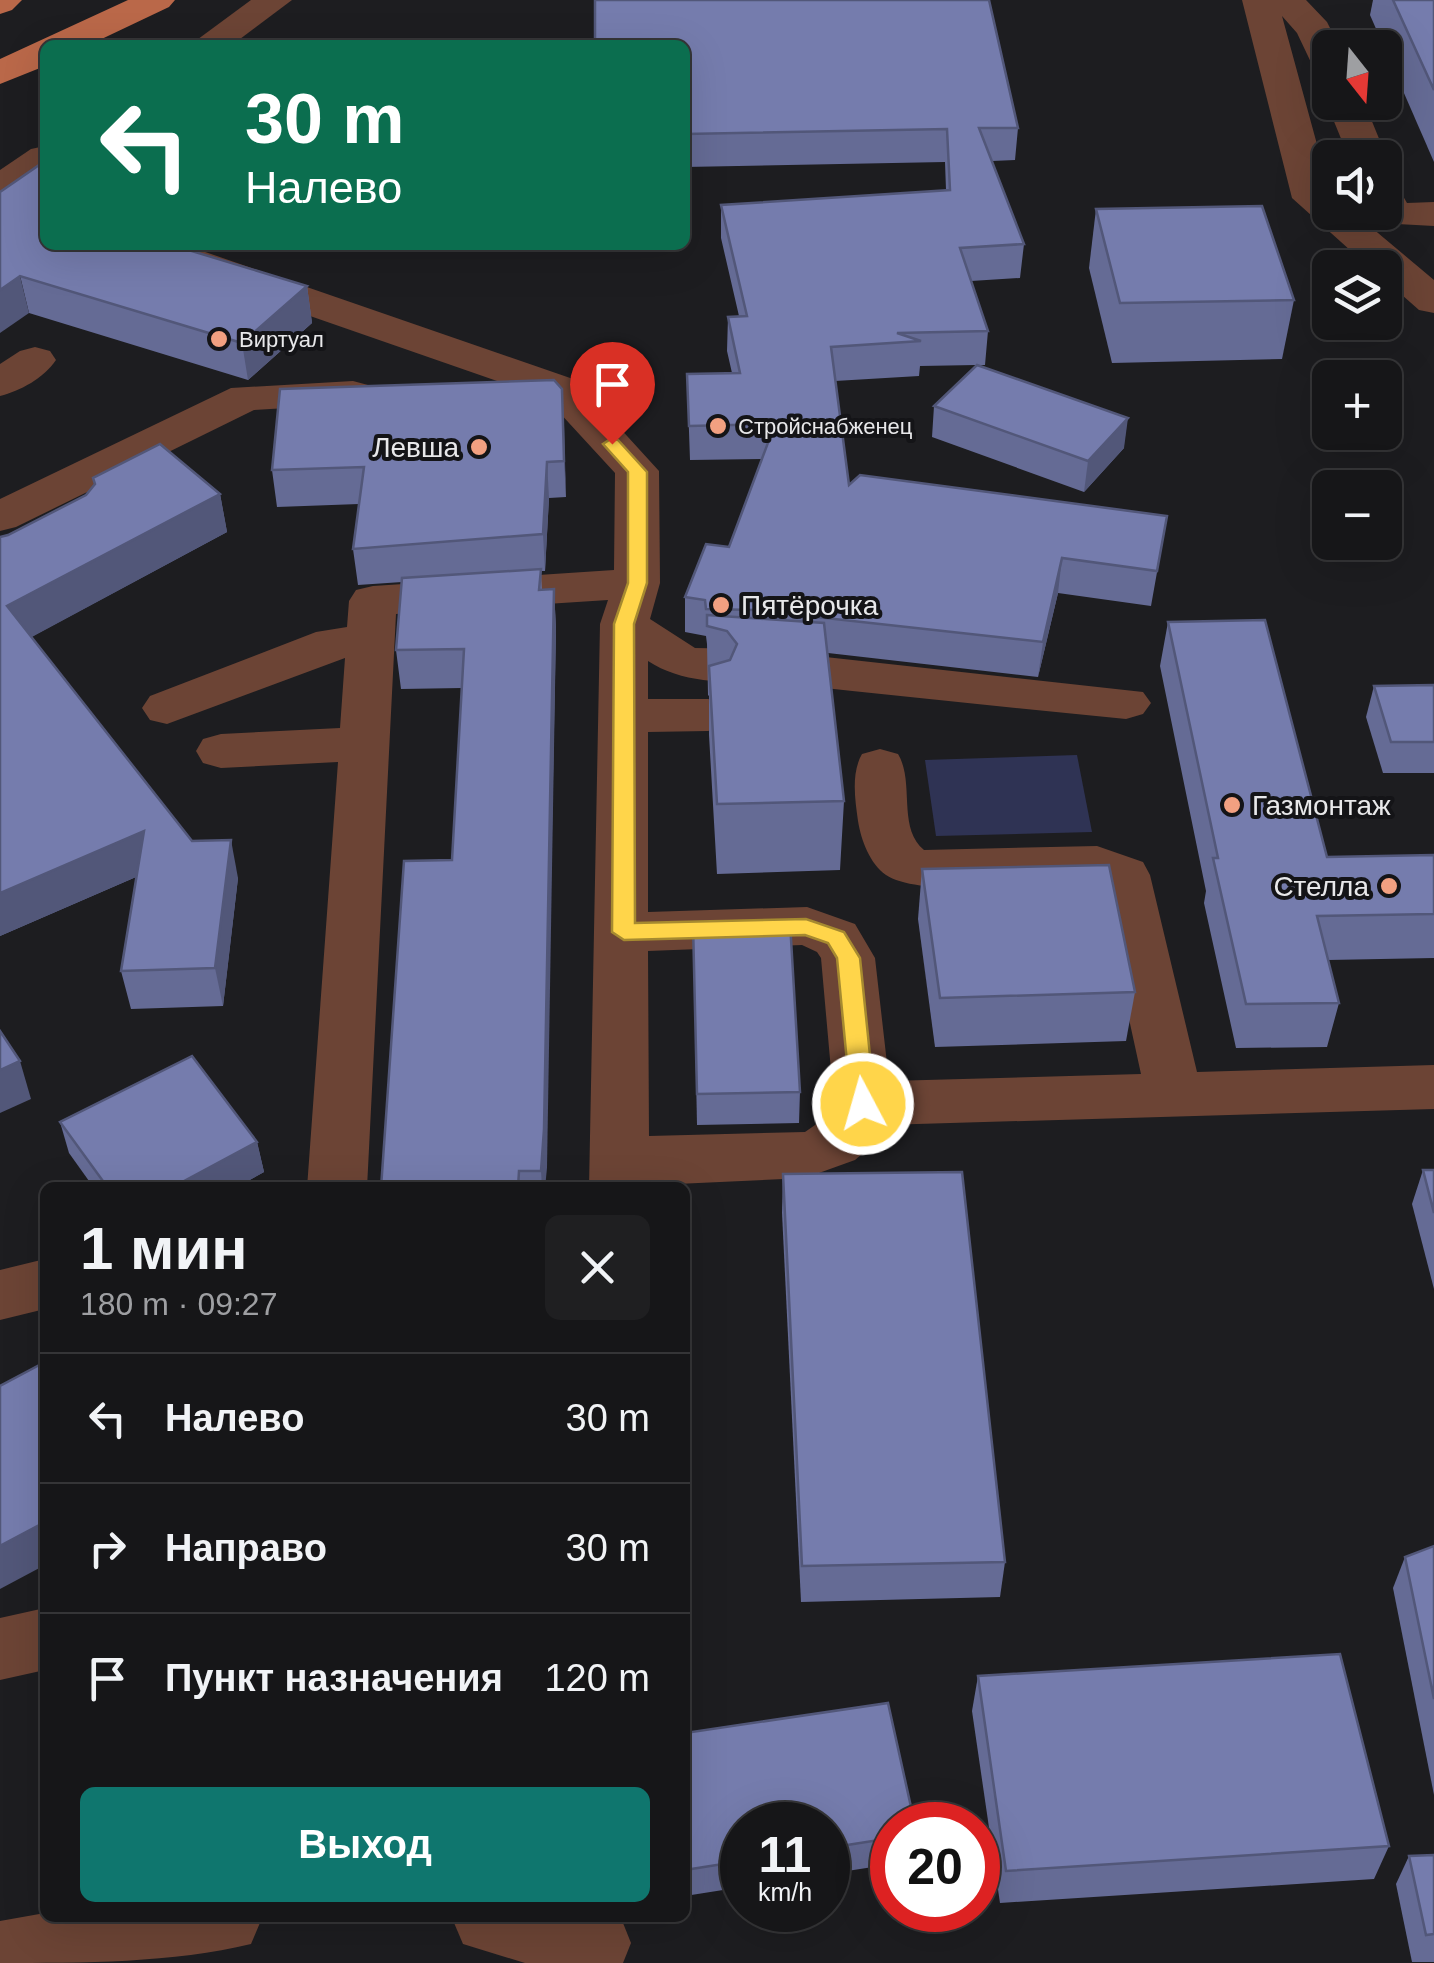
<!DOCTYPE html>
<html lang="ru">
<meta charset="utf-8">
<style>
body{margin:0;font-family:Arial,sans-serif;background:#1f1f21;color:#f1f3f6;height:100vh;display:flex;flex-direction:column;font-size:38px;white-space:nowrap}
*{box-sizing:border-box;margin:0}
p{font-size:32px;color:#9e9fa2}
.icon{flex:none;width:55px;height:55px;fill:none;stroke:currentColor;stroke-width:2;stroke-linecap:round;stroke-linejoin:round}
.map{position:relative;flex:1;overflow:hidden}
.details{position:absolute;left:40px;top:1182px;width:650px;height:740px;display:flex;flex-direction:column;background:#161618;border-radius:15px;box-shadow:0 10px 40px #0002,0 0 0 2px #353537}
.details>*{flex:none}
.top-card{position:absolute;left:40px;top:40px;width:650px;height:210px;border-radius:15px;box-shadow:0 10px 40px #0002,0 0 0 2px #353537;background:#0b6e4f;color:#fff;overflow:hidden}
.needle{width:65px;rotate:163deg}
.controls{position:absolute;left:1312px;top:30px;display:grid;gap:20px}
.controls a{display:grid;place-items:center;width:90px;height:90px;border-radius:15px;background:#161618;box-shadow:0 10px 40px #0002,0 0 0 2px #353537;font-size:50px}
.speed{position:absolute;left:720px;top:1802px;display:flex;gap:20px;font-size:50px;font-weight:700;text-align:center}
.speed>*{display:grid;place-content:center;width:130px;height:130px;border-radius:50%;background:#161618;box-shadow:0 10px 40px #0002,0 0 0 2px #353537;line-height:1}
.speed small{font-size:25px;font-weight:400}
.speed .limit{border:15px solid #d22;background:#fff;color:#111}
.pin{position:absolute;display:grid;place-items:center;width:85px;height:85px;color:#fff;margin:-102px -42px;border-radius:50% 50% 50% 0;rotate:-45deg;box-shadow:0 0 10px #0007}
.pin .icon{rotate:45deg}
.me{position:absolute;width:110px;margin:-55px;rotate:354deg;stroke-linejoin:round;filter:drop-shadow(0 0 8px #0008)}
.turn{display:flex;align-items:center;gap:35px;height:210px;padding:0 40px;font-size:45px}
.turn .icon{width:130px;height:130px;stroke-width:2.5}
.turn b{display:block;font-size:70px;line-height:85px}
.round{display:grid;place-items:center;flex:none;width:105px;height:105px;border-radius:15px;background:#1f1f21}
.overview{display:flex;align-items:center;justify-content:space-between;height:170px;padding:0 40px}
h1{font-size:60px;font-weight:700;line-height:75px}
.action{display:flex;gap:20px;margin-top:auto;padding:20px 40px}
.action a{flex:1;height:115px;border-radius:15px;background:#0f766e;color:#fff;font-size:40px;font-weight:700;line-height:115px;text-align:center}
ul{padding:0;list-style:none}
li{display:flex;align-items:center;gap:30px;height:130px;padding:0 40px;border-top:2px solid #353537}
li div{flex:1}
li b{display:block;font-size:38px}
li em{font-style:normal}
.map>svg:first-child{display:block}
.green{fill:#2f3354}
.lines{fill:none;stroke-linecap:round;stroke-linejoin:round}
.minor{fill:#6c4435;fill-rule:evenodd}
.major{fill:#ba6849;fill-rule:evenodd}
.wall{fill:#656b95}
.shaded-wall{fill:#525779}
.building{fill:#757cad;stroke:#525779;stroke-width:2.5}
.route{fill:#ffd54a;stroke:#a68a30;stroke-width:2.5}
.poi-dot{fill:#f2a081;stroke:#141417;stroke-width:4}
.labels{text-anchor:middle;stroke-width:8;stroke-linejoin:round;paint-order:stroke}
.far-poi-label{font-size:22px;fill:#e8e8ea;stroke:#141417;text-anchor:start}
.poi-label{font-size:28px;fill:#e8e8ea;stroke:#141417;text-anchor:end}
</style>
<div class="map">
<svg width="1434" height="1963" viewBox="0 0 1434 1963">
<rect width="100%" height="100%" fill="#1d1d20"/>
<!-- green -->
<path class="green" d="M1077 755 1092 832 936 836 925 760Z"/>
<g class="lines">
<!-- minor -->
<g class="minor">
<path d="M251 0H292L232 45H190Z"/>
<path d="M1242 0H1306L1327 22 1340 48H1330V78L1317 75 1297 33 1282 16 1330 192V212H1353L1434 280V313L1419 310 1385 280V268H1370L1292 198Z"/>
<path d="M1330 97V102H1364L1387 158 1385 161V158H1349L1326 102Z"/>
<path d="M45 146V175L14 196 0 200V170L31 149Z"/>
<path d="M1385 185 1399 189 1407 203 1434 202V226L1379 223 1372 212H1385Z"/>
<path d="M126 245H185L576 380 659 471 660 583 650 619 695 648 753 649 1143 692 1151 703 1143 714 1126 719C1016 708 907 697 797 685 748 680 690 689 648 661V699H708L726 703 733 715 726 727 708 731 648 732V912L807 907 855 924 875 958 889 1081 1141 1074 1100 886 1092 883C1047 884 919 898 886 875 870 864 861 840 858 821 855 800 851 773 862 754L880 749 898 754C915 782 897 828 924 850L1097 846 1143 862 1150 875 1197 1072 1434 1065V1109L883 1125 869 1148 855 1160 805 1178 589 1188 600 624 608 600 396 614 367 1188H307L338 762 221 768 203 763 196 751 203 739 221 734 340 728 345 658 167 724 150 720 142 708 150 696 316 632 347 627 349 601 356 590 373 586 614 570 615 473 546 398 132 254ZM802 945 817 952 821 958 834 1104 828 1116 805 1132 649 1136 648 951Z"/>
<path d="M35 347 50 351 56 360C44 378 20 391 0 396V364L20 351Z"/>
<path d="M353 381 368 385 375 394 368 403 254 410 16 527 0 531V499L231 388Z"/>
<path d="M45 1259V1309L0 1320V1270Z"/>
<path d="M45 1608V1670L0 1680V1618Z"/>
<path d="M45 1913V1918H262L251 1944C174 1963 82 1963 0 1963V1921Z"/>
<path d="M452 1918H621L631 1943 623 1963H525L463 1944Z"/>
</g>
<!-- major -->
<g class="major">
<path d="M0 0H22L12 10 0 14Z"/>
<path d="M128 0H175L169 7 89 45H45V66L0 84V59Z"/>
</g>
</g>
<!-- wall -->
<g class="wall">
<path d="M1373 0H1434V162L1370 15Z"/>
<path d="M685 45 1018 128 1015 160 992 161 1024 244 1020 278 971 281 988 331 985 365H978L1124 448 1084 492 932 437 934 406 976 365 920 366 919 376 835 381 849 485 1167 516 1151 606 1058 593 1038 677 828 653 844 801 840 870 717 874 709 735V696L708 695 707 644 706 636 685 632V597L729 547 762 459 690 460 687 374 732 373 727 351 728 317 739 316 721 238V205L946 190 945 162 685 167Z"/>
<path d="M0 192 45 245 307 286 312 323 248 380 29 313Z"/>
<path d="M1096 209 1294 300 1282 359 1112 363 1089 268Z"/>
<path d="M562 389 566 497 549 498 545 571H541L542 590 554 589 556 629 545 1188H381L452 860 462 688 401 689 396 650 402 582 358 585 353 549 359 504 277 507 272 470Z"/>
<path d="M220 494 227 532 31 637 192 841 238 878 223 1006 131 1009 121 971 136 877 0 936 8 535Z"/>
<path d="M1168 622 1327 857 1434 855V958L1328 960 1339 1003 1327 1047 1236 1048 1204 903 1206 891 1160 666Z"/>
<path d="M1434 685V773H1383L1366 717 1374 686Z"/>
<path d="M922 869 1135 992 1126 1041 935 1047 918 919Z"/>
<path d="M693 924 800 1092 799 1123 697 1125Z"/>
<path d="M60 1122 257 1142 264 1172 235 1188H94L69 1153Z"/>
<path d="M1423 1170H1434V1289L1412 1204Z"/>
<path d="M783 1174 1005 1562 1000 1597 801 1602 782 1213Z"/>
<path d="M1434 1546V1795L1393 1588 1405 1557Z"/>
<path d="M978 1676 1389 1846 1374 1879 1000 1903 972 1711Z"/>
<path d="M685 1733 892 1825V1864L828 1874V1825H742V1887L685 1896Z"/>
<path d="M1434 1855V1962H1412L1396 1884 1409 1856Z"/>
</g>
<!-- shaded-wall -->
<g class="shaded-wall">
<path d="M20 276 29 313 0 333V290Z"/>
<path d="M307 286 312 323 248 380 242 343Z"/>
<path d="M562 389 564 425 566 497 564 461Z"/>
<path d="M1128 418 1124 448 1084 492 1088 461Z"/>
<path d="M547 462 549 498 545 571 543 534Z"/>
<path d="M220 494 227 532 17 645 7 606Z"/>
<path d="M1062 558 1058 593 1038 677 1043 642Z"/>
<path d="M554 589 556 629 547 1168 545 1188H542L541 1171Z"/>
<path d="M144 831 152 870 0 936V893Z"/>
<path d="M231 840 238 878 223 1006 215 968Z"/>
<path d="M20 1061 31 1099 0 1113V1070Z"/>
<path d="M257 1142 264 1172 235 1188H171Z"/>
<path d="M45 1522V1565L0 1589V1546Z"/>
</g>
<!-- building -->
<g class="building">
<path d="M595 0H989L1018 128H979L1024 244 960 248 988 331 897 333 921 341 831 347 849 485 860 475 1167 516 1157 571 1062 558 1043 642 754 610 706 609 705 600 685 597 706 544 729 547 775 424 689 426 687 374 740 373 728 317 747 316 721 205 950 190 947 129 685 134V45H595Z"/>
<path d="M1393 0H1434V90Z"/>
<path d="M45 161V245H172L307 286 242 343 20 276 0 290V192Z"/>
<path d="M1262 206 1294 300 1120 303 1096 209Z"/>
<path d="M977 365 1128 418 1088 461 934 406Z"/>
<path d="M554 380 562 389 564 461 547 462 543 534 353 549 364 467 272 470 280 389Z"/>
<path d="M160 444 220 494 7 606 192 841 231 840 215 968 121 971 144 831 0 893V537L8 535 86 495 95 484 93 478Z"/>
<path d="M541 569 539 590 554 589 544 1129 541 1171H519L518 1188H381L404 861 452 860 464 649 396 650 402 578Z"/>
<path d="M707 615 824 623 844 801 717 804 709 666 730 660 737 644 727 631 707 626Z"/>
<path d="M1265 620 1327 857 1434 855V914L1317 916 1339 1003 1246 1004 1213 858H1218L1168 622Z"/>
<path d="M1434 685V742H1391L1374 686Z"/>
<path d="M1109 865 1135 992 940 998 922 869Z"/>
<path d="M790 922 800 1092 697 1094 693 924Z"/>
<path d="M0 1031 20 1061 0 1070Z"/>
<path d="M192 1056 257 1142 171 1188H108L60 1122Z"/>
<path d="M1423 1170H1434V1213Z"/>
<path d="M962 1172 1005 1562 802 1566 783 1174Z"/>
<path d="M45 1362V1522L0 1546V1386Z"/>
<path d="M1434 1546V1699L1405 1557Z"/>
<path d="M1340 1654 1389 1846 1006 1871 978 1676Z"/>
<path d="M888 1703 915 1825H892V1838L828 1848V1825H742V1861L685 1870V1733Z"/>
<path d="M1434 1855V1934L1426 1935 1409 1856Z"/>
</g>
<!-- route -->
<path class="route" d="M612 438 618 440 647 472V583L634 624 635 923 806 919 844 932 860 958 875 1104 871 1111H855L851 1104 837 958 828 943 805 935 624 940 612 932 614 624 628 583V472L603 444Z"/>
<!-- markers -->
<g class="poi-dot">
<circle cx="219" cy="339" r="10"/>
<circle cx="718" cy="426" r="10"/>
<circle cx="479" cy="447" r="10"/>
<circle cx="721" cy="605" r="10"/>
<circle cx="1232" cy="805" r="10"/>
<circle cx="1389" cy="886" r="10"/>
</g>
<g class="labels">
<!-- far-poi labels -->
<g class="far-poi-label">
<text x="239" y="347">Виртуал</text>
<text x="738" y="434">Стройснабженец</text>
</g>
<!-- poi labels -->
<g class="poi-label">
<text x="459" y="457">Левша</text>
<text x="741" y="615" text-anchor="start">Пятёрочка</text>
<text x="1252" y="815" text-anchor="start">Газмонтаж</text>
<text x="1369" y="896">Стелла</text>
</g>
</g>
</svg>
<div class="controls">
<a><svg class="needle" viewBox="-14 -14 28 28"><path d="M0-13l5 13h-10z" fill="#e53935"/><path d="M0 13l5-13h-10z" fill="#9e9fa2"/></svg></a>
<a><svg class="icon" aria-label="sound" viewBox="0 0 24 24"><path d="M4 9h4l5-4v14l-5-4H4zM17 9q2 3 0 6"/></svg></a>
<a><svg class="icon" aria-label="layers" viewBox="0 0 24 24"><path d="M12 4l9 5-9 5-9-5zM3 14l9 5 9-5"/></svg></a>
<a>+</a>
<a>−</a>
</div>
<div class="speed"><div>11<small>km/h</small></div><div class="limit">20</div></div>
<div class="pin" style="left:612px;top:444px;background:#d93025"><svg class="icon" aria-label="arrive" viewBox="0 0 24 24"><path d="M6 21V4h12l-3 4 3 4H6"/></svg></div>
<svg class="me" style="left:863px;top:1104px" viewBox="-20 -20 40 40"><circle r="17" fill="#ffd54a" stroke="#fff" stroke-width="3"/><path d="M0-11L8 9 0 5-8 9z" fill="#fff"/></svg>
<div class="top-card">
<div class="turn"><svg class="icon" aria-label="left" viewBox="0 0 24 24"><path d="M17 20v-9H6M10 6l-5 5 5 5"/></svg><div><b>30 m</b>Налево</div></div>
</div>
<section class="details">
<div class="overview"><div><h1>1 мин</h1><p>180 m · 09:27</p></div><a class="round"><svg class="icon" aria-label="close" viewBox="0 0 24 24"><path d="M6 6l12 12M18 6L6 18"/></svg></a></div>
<ul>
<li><svg class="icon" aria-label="left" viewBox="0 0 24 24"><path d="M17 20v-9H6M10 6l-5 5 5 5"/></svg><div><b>Налево</b></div><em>30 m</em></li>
<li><svg class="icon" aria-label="right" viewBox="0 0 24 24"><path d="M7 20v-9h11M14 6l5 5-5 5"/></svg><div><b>Направо</b></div><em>30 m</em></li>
<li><svg class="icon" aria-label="arrive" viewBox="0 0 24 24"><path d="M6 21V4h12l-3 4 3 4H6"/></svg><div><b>Пункт назначения</b></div><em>120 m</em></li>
</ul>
<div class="action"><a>Выход</a></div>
</section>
</div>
